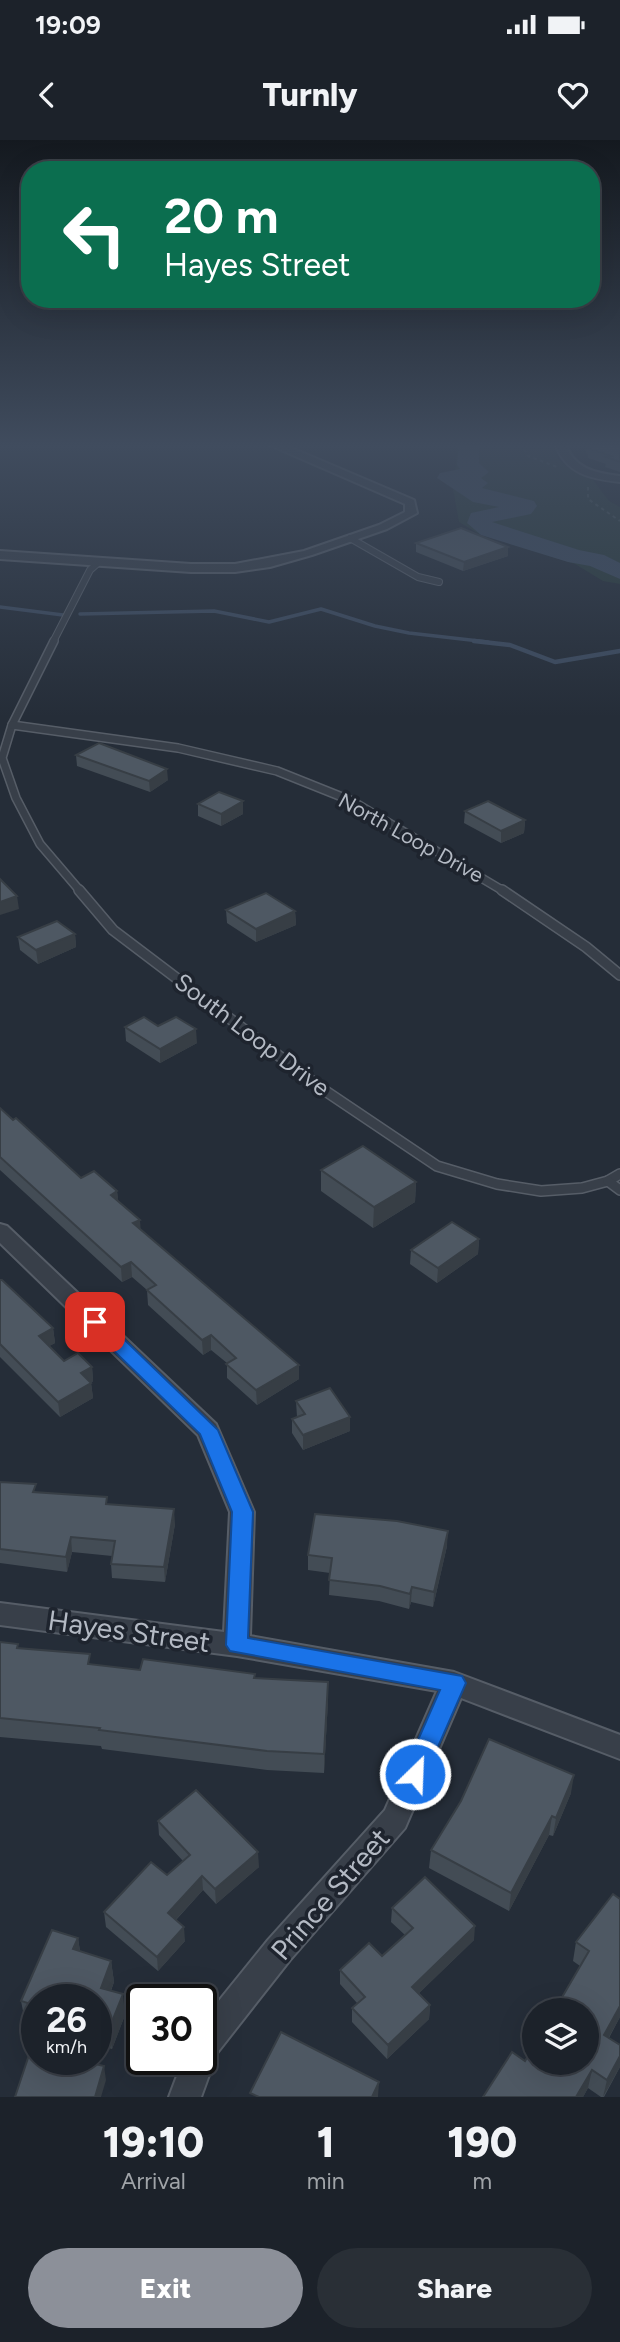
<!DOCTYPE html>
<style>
body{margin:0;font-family:Figtree,sans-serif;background:#292f36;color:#f1f3f6;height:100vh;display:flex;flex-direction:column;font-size:26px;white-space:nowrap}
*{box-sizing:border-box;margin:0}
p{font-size:23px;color:#a0a4a8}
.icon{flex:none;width:38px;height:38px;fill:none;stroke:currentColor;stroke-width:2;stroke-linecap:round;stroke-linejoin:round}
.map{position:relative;height:1957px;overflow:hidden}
.panel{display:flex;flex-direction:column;background:#1c222a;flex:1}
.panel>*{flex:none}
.top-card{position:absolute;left:21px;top:21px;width:579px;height:147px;border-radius:28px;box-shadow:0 7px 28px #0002,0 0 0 2px #3a3f47;background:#0b6e4f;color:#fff;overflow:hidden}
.fabs{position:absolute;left:522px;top:1858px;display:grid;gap:14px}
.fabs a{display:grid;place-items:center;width:77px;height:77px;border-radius:50%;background:#1c222a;box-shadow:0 7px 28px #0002,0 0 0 2px #3a3f47;font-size:35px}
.speed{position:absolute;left:21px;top:1844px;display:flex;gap:14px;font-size:35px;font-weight:700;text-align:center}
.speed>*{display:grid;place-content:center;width:91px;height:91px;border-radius:50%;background:#1c222a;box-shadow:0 7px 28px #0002,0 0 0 2px #3a3f47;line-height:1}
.speed small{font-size:18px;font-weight:400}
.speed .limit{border:4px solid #111;border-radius:10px;background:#fff;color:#111}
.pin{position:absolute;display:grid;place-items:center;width:60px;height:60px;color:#fff;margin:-30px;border-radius:14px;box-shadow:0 4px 10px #0006}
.me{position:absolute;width:77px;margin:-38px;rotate:24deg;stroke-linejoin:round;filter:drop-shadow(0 0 5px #0008)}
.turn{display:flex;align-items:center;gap:24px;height:147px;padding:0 28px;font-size:32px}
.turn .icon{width:91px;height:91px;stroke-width:2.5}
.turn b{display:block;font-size:49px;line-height:60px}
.eta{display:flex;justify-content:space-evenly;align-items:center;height:119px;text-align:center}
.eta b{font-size:42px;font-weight:800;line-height:49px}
.button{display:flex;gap:14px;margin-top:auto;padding:14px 28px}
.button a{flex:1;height:80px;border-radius:42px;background:#8c9099;color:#fff;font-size:28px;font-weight:800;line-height:80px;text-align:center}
.button a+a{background:#292f36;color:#f1f3f6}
.status{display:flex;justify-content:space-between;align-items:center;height:49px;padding:0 35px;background:#1c222a;direction:ltr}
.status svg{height:19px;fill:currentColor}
header{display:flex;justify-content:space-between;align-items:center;height:91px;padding:0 28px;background:#1c222a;font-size:32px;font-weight:800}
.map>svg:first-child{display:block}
.green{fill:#2a3b3b}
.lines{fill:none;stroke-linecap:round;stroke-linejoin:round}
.stream-far1{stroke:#3d4b5f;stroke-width:3.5}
.stream{stroke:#3d4b5f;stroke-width:4.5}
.river{fill:#3d4b5f;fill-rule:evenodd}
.service-far2-casing{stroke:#565d67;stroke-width:8}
.service-far1-casing{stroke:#565d67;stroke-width:10}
.service-casing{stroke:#565d67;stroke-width:12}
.minor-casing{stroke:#565d67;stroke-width:4}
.path{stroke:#475658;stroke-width:2;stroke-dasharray:3.5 3.5;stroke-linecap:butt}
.service-far2{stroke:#383f49;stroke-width:6}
.service-far1{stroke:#383f49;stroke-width:7}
.service{stroke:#383f49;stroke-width:9}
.minor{fill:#383f49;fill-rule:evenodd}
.wall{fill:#434c55}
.shaded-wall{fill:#373e45}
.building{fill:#4e5863;stroke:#373e45;stroke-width:2}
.route{fill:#1a73e8;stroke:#114b97;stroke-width:2}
.labels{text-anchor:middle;stroke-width:7;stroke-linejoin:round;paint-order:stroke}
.far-street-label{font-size:21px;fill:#b4bac4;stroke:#1e242e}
.street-label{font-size:24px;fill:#b4bac4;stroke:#1e242e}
.near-street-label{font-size:28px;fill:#b4bac4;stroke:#1e242e}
</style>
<div class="status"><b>19:09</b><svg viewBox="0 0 49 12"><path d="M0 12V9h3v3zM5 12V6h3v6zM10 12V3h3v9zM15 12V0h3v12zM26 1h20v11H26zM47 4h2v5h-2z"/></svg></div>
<header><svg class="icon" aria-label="back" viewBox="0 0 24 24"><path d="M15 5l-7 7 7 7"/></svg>Turnly<svg class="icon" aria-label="heart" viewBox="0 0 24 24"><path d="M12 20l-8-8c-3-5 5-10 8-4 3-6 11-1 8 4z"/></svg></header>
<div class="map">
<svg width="620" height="1957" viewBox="0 0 620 1957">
<rect width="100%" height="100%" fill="#252d38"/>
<!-- green -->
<path class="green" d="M458 303H554L558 319 567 327 590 336 609 361 620 367V444L603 441 575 424 479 394 459 382 453 349Z"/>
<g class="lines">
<!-- stream-far1 -->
<g class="stream-far1">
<path d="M0 467 63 475"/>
<path d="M80 474 214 471 269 482 321 469 375 486 409 493 488 502"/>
</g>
<!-- stream -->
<path class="stream" d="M474 501 510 505 555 522 620 511"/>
<!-- river -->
<path class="river" d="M459 303H479V323L489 332 481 338 488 343 482 348 534 361 537 366 531 374 492 382 579 410 604 415 620 423V439L590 426 568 422 481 395 467 383 471 373 499 367 473 362 437 338 440 333 460 329 457 325Z"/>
<defs>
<g id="service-far2">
<path d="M350 398 418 437 439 442"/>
<path d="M53 502 90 430 99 422"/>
</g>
<g id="service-far1">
<path d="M54 501 12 585 2 618 16 658 40 704 81 752"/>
<path d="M12 585 178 608 277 631 352 661 505 752"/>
</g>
<g id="service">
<path d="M79 750 113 790 324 950 437 1026 497 1044 541 1051 582 1048 608 1041 620 1034"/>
<path d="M502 750 586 807 620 835"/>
<path d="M608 1041 620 1050"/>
</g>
<g id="minor">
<path d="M265 303H280L414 360 417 373 387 389 312 415 270 427 235 432H191L0 419V411L191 424H235L304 411 379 385 405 372V364Z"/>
<path d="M555 303H565C574 329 595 333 620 336V342C591 339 565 334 555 303Z"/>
<path d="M0 1084 7 1086 216 1284 254 1372 250 1496 454 1532 620 1595V1619L461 1558 405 1688 290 1820 217 1913 201 1957H169L183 1920H201V1883L268 1800 385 1670 437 1551 237 1516 0 1485V1463L224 1492 230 1372 198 1295 0 1103Z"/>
</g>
</defs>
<!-- service-far2 casing -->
<use href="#service-far2" class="service-far2-casing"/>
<!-- service-far1 casing -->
<use href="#service-far1" class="service-far1-casing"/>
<!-- service casing -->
<use href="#service" class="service-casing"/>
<!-- minor casing -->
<use href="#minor" class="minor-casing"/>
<!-- path -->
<g class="path">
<path d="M520 303 528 316 557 327"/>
<path d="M588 347V359L620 381"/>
</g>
<!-- service-far2 -->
<use href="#service-far2" class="service-far2"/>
<!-- service-far1 -->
<use href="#service-far1" class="service-far1"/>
<!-- service -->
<use href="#service" class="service"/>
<!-- minor -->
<use href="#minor" class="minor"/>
</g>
<!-- wall -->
<g class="wall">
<path d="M620 303V332L605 327 606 324 588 318V314L586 313 587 304Z"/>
<path d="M416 403 508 416 463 431 416 412Z"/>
<path d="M76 615 168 640 150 652 77 626Z"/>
<path d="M243 661V674L221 686 198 676V664Z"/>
<path d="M465 671 525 680 524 693 501 703 464 683Z"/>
<path d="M226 770 295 771 296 785 256 802 227 783Z"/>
<path d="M75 794 76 807 38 824 20 810 18 797Z"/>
<path d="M158 886 197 903 160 923 126 901 125 887Z"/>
<path d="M0 968 81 1038 117 1051 118 1061 140 1080V1089L299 1225V1239L257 1265 227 1238V1223L211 1210 203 1215 148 1165 147 1150 132 1137 122 1142 0 1030Z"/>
<path d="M321 1030 416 1042 415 1062 373 1088 321 1051Z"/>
<path d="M479 1099 478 1114 437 1143 410 1124 411 1110Z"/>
<path d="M0 1140 53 1188 55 1203 49 1206 64 1221 92 1227 93 1241 91 1243 93 1258 60 1277 0 1217Z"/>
<path d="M296 1261 350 1277V1291L303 1310 292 1293V1279L297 1277Z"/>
<path d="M0 1342 37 1352 108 1364 175 1384 165 1442 112 1438 111 1424 112 1416 72 1412 67 1432 0 1423Z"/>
<path d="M447 1406 433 1467 411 1462 409 1469 379 1461 329 1455 330 1433 308 1430V1415Z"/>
<path d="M0 1502 18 1504V1508L91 1524 140 1530 255 1534V1538L328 1560 324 1633 267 1630 102 1609 101 1606 0 1597Z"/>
<path d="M571 1653 553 1696 549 1695 509 1771 429 1728 431 1710Z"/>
<path d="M158 1681 259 1727 216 1764 203 1750 176 1780 185 1801 158 1831 106 1787 104 1772 167 1735 183 1721 159 1695Z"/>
<path d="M620 1759V1877L609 1898 620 1905V1927L604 1957H601L588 1948 583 1957H483L525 1921 580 1826 573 1821 576 1802Z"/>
<path d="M392 1768 474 1800 419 1853 430 1865 429 1879 387 1919 352 1882V1868L357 1863 340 1844V1830L382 1816 405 1795 391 1782Z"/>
<path d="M78 1798 80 1811 111 1821 114 1842 111 1851 125 1875 112 1909 96 1904V1860H37V1885L25 1881 21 1861Z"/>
</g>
<!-- shaded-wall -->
<g class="shaded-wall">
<path d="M508 407V416L463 431 464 422Z"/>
<path d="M167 629 168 640 150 652 149 641Z"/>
<path d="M243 661V674L221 686V674Z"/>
<path d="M525 680 524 693 501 703V691Z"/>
<path d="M17 756 19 769 0 775V762Z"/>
<path d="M295 771 296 785 256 802V789Z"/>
<path d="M75 794 76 807 38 824 36 810Z"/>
<path d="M196 889 197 903 160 923V909Z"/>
<path d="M416 1042 415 1062 373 1088 374 1067Z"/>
<path d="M117 1051 119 1066 111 1055Z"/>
<path d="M140 1080 141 1094 133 1083Z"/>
<path d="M479 1099 478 1114 437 1143 438 1128Z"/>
<path d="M131 1122 132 1137 122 1142 121 1127Z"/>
<path d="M53 1188 55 1203 41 1211 39 1196Z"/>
<path d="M211 1195V1210L203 1215 202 1200Z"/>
<path d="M299 1225V1239L257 1265 256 1250Z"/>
<path d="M92 1227 93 1241 82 1248 81 1233Z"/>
<path d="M91 1243 93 1258 60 1277 58 1262Z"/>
<path d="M350 1277V1291L303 1310V1295Z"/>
<path d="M174 1369 175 1384 165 1442 164 1427Z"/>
<path d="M448 1391 447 1406 433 1467 434 1452Z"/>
<path d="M71 1397 72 1412 67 1432 66 1417Z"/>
<path d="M412 1447 411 1462 409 1469 410 1454Z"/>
<path d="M328 1542V1560L324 1633V1614Z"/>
<path d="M574 1635 571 1653 553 1696 556 1678Z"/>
<path d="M552 1676 549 1695 509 1771 511 1753Z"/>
<path d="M258 1712 259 1727 216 1764 215 1749Z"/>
<path d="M202 1736 203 1750 169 1787 168 1773Z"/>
<path d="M475 1786 474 1800 411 1861 412 1847Z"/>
<path d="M184 1787 185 1801 158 1831 157 1817Z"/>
<path d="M78 1798 81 1819 73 1809Z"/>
<path d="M111 1821 114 1842 104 1868 101 1848Z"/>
<path d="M123 1854 125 1875 112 1909 109 1889Z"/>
<path d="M430 1865 429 1879 387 1919 388 1905Z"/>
<path d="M620 1866V1877L600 1913 604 1895Z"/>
<path d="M620 1916V1927L603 1957 607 1940Z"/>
<path d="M104 1926 106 1940 101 1957H95Z"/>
<path d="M592 1930 588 1948 583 1957H576Z"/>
<path d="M379 1942 378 1957H372Z"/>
</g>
<!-- building -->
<g class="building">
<path d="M589 303H620V322L606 317 611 316 588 308 594 306 587 304Z"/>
<path d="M461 388 508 407 464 422 416 403Z"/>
<path d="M99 603 167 629 149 641 76 615Z"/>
<path d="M219 652 243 661 221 674 198 664Z"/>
<path d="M488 661 525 680 501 691 465 671Z"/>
<path d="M0 739 17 756 0 762Z"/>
<path d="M266 753 295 771 256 789 226 770Z"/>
<path d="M57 781 75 794 36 810 18 797Z"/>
<path d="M144 877 158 886 176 877 196 889 160 909 125 887Z"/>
<path d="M0 968 13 980 16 978 81 1038 94 1031 117 1051 111 1055 140 1080 133 1083 299 1225 256 1250 226 1224 236 1218 211 1195 202 1200 147 1150 156 1145 131 1122 121 1127 0 1017Z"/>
<path d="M363 1006 416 1042 374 1067 321 1030Z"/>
<path d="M452 1082 479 1099 438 1128 411 1110Z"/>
<path d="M0 1140H2L53 1188 39 1196 64 1221 78 1213 92 1227 81 1233 91 1243 58 1262 0 1204Z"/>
<path d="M330 1248 350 1277 303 1295 292 1279 305 1274 296 1261Z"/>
<path d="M0 1342 36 1344 33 1352 107 1357 106 1364 174 1369 164 1427 111 1424 115 1401 71 1397 66 1417 0 1409Z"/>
<path d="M315 1374 397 1381 448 1391 434 1452 412 1447 410 1454 380 1446 329 1440 332 1418 308 1415Z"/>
<path d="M0 1502 18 1504 17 1508 90 1514 88 1524 140 1530 143 1519 255 1534 254 1538 328 1542 324 1614 267 1611 99 1590 100 1588 0 1578Z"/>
<path d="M489 1599 574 1635 556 1678 552 1676 511 1753 431 1710 461 1661Z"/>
<path d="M196 1650 258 1712 215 1749 202 1736 168 1773 184 1787 157 1817 104 1772 151 1722 167 1735 190 1715 158 1681Z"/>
<path d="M425 1737 475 1786 412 1847 430 1865 388 1905 352 1868 365 1857 340 1830 369 1803 382 1816 413 1788 392 1768Z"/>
<path d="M613 1754 620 1759V1866L604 1895 620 1905V1916L607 1940 592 1930 576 1957H483L512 1912 525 1921 534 1906V1923H586V1871H554L589 1811 576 1802Z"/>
<path d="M52 1790 78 1798 73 1809 111 1821 101 1848 123 1854 109 1889 96 1885V1860H37V1866L21 1861Z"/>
<path d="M281 1892 379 1942 372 1957H259L250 1953Z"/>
<path d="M31 1909 37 1911V1920H77L104 1926 95 1957H15Z"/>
</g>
<!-- sky -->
<linearGradient id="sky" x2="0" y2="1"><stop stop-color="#14191f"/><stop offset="0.53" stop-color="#404c5e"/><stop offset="1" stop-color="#404c5e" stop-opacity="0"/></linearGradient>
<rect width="620" height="577" fill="url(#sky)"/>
<!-- route -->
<path class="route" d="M95 1175 101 1177 218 1290 253 1372 248 1498 462 1536 466 1543 423 1641 415 1644 407 1641 403 1634 440 1550 230 1511 226 1505 232 1372 200 1294 88 1186 86 1182 88 1177Z"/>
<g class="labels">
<!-- far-street labels -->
<g class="far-street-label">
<text transform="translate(411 698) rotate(29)" y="7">North Loop Drive</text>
</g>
<!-- street labels -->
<g class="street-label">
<text transform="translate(252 895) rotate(37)" y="8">South Loop Drive</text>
</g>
<!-- near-street labels -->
<g class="near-street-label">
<text transform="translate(129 1491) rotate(8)" y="10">Hayes Street</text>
<text transform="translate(330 1754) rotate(-49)" y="10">Prince Street</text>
</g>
</g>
</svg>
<div class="fabs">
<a><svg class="icon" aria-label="layers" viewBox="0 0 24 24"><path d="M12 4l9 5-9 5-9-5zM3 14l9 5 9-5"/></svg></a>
</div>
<div class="speed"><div>26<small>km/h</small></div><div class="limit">30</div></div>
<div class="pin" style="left:95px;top:1182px;background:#d93025"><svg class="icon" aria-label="arrive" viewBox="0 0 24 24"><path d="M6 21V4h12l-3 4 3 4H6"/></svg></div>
<svg class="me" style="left:415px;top:1634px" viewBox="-20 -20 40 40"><circle r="17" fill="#1a73e8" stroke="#fff" stroke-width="3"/><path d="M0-11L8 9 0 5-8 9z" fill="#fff"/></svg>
<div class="top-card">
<div class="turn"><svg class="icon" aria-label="left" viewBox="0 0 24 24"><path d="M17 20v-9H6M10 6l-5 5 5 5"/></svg><div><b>20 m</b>Hayes Street</div></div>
</div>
</div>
<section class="panel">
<div class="eta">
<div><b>19:10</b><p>Arrival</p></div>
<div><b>1</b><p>min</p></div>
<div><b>190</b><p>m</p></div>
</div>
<div class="button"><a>Exit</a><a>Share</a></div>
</section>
